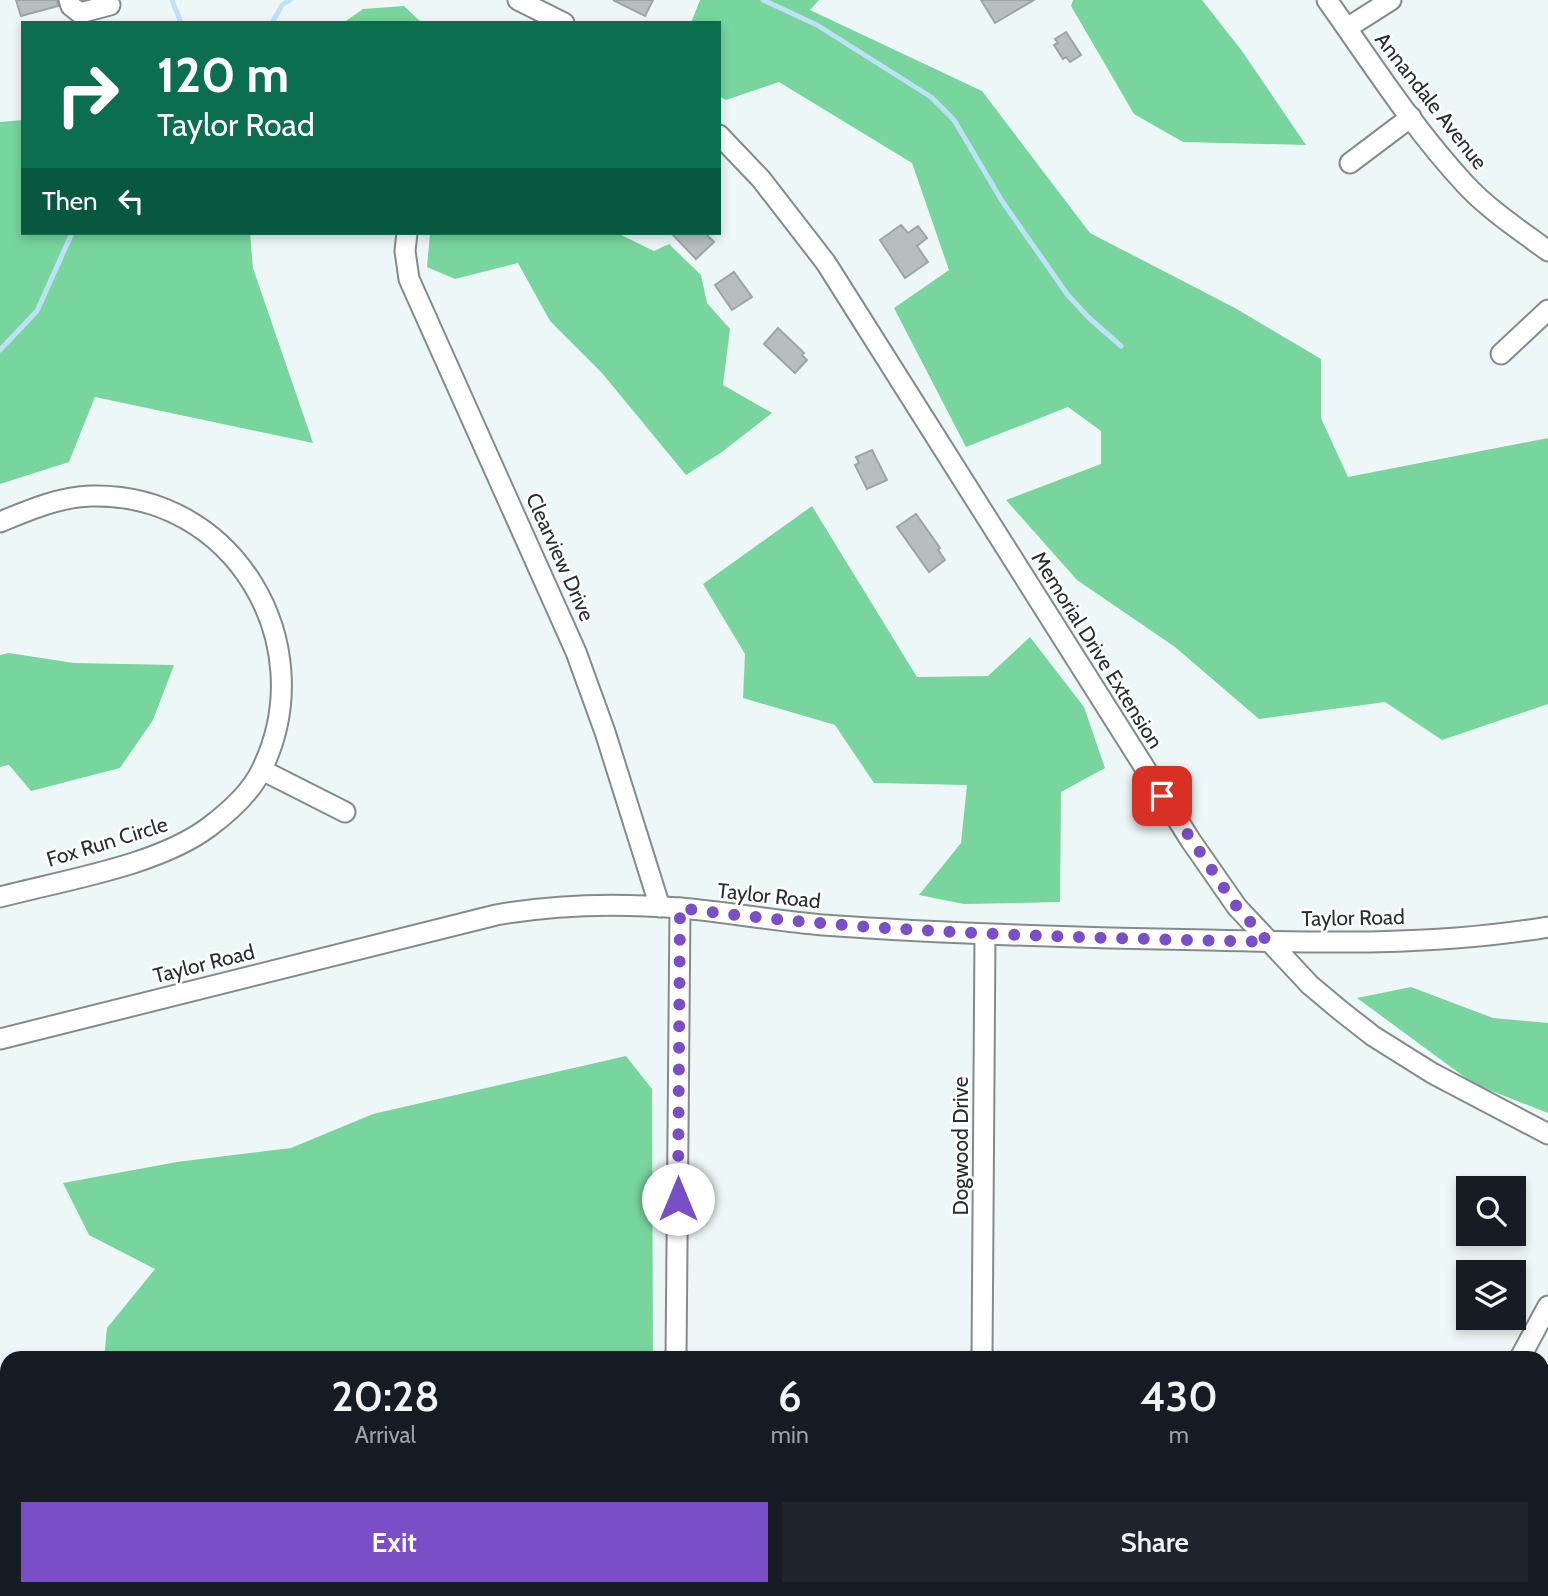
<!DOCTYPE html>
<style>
body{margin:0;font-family:Cabin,sans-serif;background:#20242c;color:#f1f3f6;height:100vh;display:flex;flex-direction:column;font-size:26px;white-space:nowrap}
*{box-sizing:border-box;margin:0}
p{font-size:23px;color:#9ea1a6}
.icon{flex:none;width:38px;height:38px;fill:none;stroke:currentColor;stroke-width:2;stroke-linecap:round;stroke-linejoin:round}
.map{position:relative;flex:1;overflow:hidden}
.sheet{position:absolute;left:0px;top:1351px;width:1549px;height:245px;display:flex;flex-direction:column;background:#171b24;border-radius:21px 21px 0 0;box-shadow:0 4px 10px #0003}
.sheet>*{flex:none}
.banner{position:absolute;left:21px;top:21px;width:700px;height:214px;border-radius:0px;box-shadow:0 4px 10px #0003;background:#0b6e4f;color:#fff;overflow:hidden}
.buttons{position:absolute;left:1456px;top:1176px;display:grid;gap:14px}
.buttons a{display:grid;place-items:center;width:70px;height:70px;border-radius:0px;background:#171b24;box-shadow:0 4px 10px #0003;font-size:35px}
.pin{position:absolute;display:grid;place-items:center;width:60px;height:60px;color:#fff;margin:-30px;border-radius:14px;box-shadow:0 4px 10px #0006}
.me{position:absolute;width:77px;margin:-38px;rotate:0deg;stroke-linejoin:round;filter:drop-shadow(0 0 5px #0008)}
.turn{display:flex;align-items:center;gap:24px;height:147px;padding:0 21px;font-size:32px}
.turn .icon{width:91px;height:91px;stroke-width:2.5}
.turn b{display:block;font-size:49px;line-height:60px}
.then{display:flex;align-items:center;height:66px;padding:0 21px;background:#0003;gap:14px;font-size:26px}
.eta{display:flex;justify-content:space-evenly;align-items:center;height:119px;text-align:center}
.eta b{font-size:42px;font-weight:600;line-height:49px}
.cta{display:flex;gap:14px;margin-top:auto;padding:14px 21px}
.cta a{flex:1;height:80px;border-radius:0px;background:#7a4ec6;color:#fff;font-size:28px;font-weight:600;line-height:80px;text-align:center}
.cta a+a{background:#20242c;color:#f1f3f6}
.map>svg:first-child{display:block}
.forest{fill:#78d59e}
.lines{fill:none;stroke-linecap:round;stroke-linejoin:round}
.stream{stroke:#bfe1f8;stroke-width:5}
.building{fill:#b7bec0;stroke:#9da4a6;stroke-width:2}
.minor-casing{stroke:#848b8b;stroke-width:23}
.minor{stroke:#fff;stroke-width:19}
.route{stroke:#7a4ec6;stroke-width:12;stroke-dasharray:0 21.6}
.labels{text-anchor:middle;stroke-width:5;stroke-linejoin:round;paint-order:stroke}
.street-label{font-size:21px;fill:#2a2d2d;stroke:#fff}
</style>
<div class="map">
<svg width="1548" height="1596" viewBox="0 0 1548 1596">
<rect width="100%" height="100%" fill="#eef7f7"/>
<!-- forest -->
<g class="forest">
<path d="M700 0H819L810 10 982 91 1090 233 1235 308 1321 359V418L1348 477 1548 438V704L1442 740 1385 702 1259 719 1175 647 1077 580 1006 500 1101 464V431L1068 407 966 447 894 308 949 270 912 163 779 82 726 100 719 96V23H691Z"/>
<path d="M1073 0H1202L1242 51 1306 145 1183 142 1134 114 1071 6Z"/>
<path d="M404 6 422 23H343L363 9Z"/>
<path d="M23 120V233H250L253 268 313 443 95 397 69 462 0 484V122Z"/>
<path d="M430 233H617L654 251 669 244 701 275 707 303 730 329 723 385 772 413 722 452 686 475 602 373 550 321 518 263 455 279 427 267Z"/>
<path d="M812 506 917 677 988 676 1030 637 1084 707 1105 768 1061 792 1060 902 964 904 919 895 961 843 967 785 874 783 835 725 743 698 745 654 703 584Z"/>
<path d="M9 653 74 663 174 665 153 720 120 768 31 791 9 765 0 767V655Z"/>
<path d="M1411 987 1493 1018 1548 1023V1113L1474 1084 1357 998Z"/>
<path d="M626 1056 652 1089 653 1358H104L107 1328 155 1269 89 1235 63 1183 177 1162 291 1148 373 1114Z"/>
<path d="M54 1589H466L468 1596H50Z"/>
</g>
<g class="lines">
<!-- stream -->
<g class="stream">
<path d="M172 0 181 23"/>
<path d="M763 0 817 25 931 97 954 120 1002 201 1067 294 1088 317 1121 346"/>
<path d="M272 23 282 5 290 0"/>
<path d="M0 350 37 311 72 233"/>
</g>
</g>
<!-- building -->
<g class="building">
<path d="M16 0H57L58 6 21 16Z"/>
<path d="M613 0H653L645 16Z"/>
<path d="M981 0H1034L995 23Z"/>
<path d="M1066 32 1081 55 1070 62 1066 57 1063 59 1054 45 1058 43 1055 39Z"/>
<path d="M901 225 908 233 918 226 927 238 917 246 928 262 905 278 880 240Z"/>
<path d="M671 233H705L714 242 696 259Z"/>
<path d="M734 272 752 297 732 310 715 285Z"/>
<path d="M778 328 804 353 802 355 807 360 795 373 764 344Z"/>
<path d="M872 450 887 480 867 489 855 465 859 463 856 457Z"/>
<path d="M916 514 940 548 938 550 945 560 929 572 897 527Z"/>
</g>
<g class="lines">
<defs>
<g id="minor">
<path d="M69 0 71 6 80 13 110 5"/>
<path d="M518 0 564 23"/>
<path d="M1327 0C1371 62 1413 128 1465 184 1489 210 1520 230 1548 251"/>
<path d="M1347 28 1391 0"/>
<path d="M719 135 761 179 826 263 1191 841 1237 907 1310 985 1341 1011 1373 1036 1432 1073 1548 1134"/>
<path d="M1350 163 1411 117"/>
<path d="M407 233 405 251 409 279 576 652 605 732 660 907"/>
<path d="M1501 354 1548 310"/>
<path d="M0 522C29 510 59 497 91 496 233 492 323 643 262 769 252 791 229 812 209 827 157 866 64 880 0 897"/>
<path d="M262 770 345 812"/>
<path d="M0 1039 496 915C557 904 619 903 680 908 728 912 775 921 823 925 952 934 1080 938 1209 940 1322 943 1436 946 1548 927"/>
<path d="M676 1358 680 908"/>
<path d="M982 1358 985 935"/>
<path d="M1520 1358 1548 1306"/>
<path d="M1542 1486 1548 1490"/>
<path d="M1318 1589 1321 1596"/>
<path d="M575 1596 576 1589"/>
</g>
</defs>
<!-- minor casing -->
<use href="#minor" class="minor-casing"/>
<!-- minor -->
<use href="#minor" class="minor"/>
</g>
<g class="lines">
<!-- route -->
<path class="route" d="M678 1199 680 908C875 934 1072 937 1268 942L1237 907 1162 796"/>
</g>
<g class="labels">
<!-- street labels -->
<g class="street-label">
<text transform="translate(1431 101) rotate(52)" y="7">Annandale Avenue</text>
<text transform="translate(560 557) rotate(66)" y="7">Clearview Drive</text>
<text transform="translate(1097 650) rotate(58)" y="7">Memorial Drive Extension</text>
<text transform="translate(107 842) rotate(-17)" y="7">Fox Run Circle</text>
<text transform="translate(769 896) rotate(6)" y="7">Taylor Road</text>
<text transform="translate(1353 918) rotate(-1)" y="7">Taylor Road</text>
<text transform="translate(204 964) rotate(-14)" y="7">Taylor Road</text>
<text transform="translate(961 1146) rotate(-90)" y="7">Dogwood Drive</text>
</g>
</g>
</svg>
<div class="buttons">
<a><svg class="icon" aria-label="search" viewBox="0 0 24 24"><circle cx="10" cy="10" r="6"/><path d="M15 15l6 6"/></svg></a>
<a><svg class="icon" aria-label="layers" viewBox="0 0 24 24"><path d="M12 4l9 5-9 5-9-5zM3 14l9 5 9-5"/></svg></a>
</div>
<div class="pin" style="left:1162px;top:796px;background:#d93025"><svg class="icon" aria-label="arrive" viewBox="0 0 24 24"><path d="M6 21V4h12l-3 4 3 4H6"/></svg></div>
<svg class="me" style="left:678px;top:1199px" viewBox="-20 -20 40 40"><circle r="19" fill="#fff"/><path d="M0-13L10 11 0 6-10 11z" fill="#7a4ec6"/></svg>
<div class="banner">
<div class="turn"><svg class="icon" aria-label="right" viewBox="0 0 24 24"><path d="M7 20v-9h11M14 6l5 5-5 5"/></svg><div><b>120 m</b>Taylor Road</div></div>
<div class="then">Then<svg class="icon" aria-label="left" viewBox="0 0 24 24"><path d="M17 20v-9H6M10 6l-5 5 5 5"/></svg></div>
</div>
<section class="sheet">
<div class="eta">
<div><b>20:28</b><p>Arrival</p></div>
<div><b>6</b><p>min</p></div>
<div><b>430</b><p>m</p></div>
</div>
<div class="cta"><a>Exit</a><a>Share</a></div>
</section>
</div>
